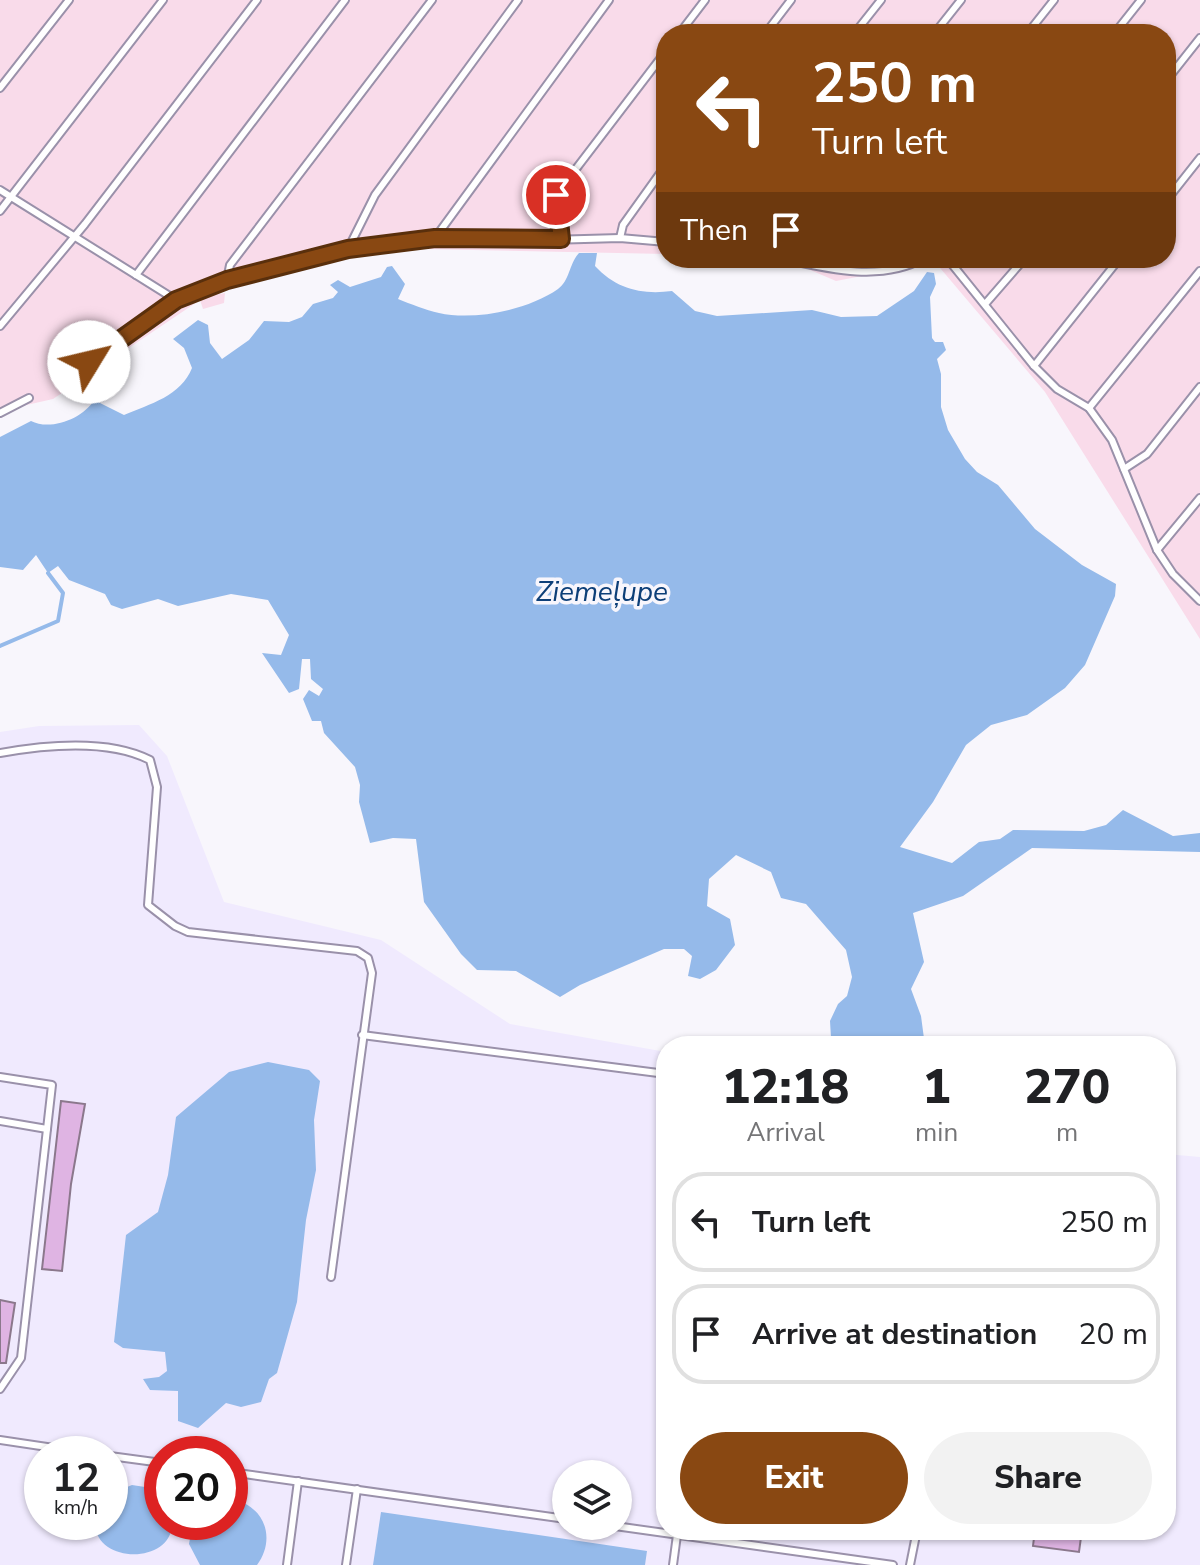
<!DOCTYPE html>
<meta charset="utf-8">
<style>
body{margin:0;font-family:"Nunito Sans",sans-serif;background:#f2f2f2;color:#202124;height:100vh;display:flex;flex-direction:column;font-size:30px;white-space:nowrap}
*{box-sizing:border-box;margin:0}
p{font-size:26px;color:#757577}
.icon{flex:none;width:44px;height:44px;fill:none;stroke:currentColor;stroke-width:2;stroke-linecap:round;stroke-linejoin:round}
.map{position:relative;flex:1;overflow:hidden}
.sheet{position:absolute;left:656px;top:1036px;width:520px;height:504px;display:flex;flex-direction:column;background:#fff;border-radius:32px;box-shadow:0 2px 6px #0004}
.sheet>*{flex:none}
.hud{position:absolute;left:656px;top:24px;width:520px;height:244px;border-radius:32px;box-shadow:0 2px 6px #0004;background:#894812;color:#fff;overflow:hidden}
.tools{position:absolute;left:552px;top:1460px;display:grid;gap:16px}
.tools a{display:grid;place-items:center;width:80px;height:80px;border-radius:50%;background:#fff;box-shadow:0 2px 6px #0004;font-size:40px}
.speed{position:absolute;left:24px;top:1436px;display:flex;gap:16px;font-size:40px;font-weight:700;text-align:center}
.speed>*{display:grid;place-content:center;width:104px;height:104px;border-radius:50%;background:#fff;box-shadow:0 2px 6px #0004;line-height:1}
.speed small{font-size:20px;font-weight:400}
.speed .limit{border:12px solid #d22;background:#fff;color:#111}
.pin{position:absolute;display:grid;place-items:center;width:68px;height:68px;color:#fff;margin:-34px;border:4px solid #fff;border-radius:50%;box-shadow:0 2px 8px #0007}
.me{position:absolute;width:88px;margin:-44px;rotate:54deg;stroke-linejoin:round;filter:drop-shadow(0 0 6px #0008)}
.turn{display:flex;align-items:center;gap:28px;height:168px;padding:0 24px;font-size:36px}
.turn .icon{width:104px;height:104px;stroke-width:2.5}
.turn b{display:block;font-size:56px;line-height:68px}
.then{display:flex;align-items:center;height:76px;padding:0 24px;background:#0003;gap:16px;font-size:30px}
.eta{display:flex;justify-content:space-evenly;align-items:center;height:136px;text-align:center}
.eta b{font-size:48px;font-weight:800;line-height:56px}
.button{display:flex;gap:16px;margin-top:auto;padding:16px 24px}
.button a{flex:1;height:92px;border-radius:48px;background:#894812;color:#fff;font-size:32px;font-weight:800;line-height:92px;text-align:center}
.button a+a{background:#f2f2f2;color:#202124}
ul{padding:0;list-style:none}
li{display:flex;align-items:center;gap:24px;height:100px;margin:0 16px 12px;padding:0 8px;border:4px solid #e0e0e0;border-radius:32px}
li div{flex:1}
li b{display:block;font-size:30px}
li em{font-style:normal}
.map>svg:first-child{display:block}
.built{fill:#f0eafe;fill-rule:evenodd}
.green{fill:#f9dbea}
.water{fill:#95baea}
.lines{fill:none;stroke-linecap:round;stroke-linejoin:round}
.stream{stroke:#95baea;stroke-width:4}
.building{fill:#dfb4e3;stroke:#8b788c;stroke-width:2}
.lane-casing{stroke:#9a91aa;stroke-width:10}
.lane{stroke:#fff;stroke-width:6}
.route-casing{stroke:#592f0c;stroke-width:20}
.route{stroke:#894812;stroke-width:14}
.labels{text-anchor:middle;stroke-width:7;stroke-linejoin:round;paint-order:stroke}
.water-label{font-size:28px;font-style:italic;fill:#0d3f78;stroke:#f8f6fc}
</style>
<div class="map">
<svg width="1200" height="1565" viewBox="0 0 1200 1565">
<rect width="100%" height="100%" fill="#f8f6fc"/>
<!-- built -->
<path class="built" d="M139 725 167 756 224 902 381 940 510 1024 666 1052V1530H1166V1154L1200 1157V1565H0V732L39 726ZM42 1454H110V1522H42ZM162 1454H230V1522H162ZM566 1474H618V1526H566Z"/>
<!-- green -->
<path class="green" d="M0 0H1200V639L1045 392 935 262 836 281 782 258H1166V34H666V254L373 248 227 282 204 297 225 293 224 303 203 309 200 300 53 399 0 411Z"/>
<!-- water -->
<g class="water">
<path d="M579 253H597L595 266C616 289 642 295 672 291L695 311 717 316 812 310 841 317 877 316 914 291 927 272 934 273 936 284 930 297 932 338 935 342H943L946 350 937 359 941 374V407L948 430 965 459 977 472 998 485 1035 529 1082 565 1116 584 1115 596 1085 665 1065 688 1027 715 991 725 966 745 933 802 900 847 952 863 979 842 1000 839 1013 830 1084 831 1106 825 1123 810 1173 836 1200 833V852L1032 848 963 896 913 913 924 962 911 989 921 1016 925 1046H845L831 1038 830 1021 838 1004 847 996 852 977 846 950 806 904 781 898 771 872 736 855 709 879 707 906 730 919 735 945 716 970 700 979 688 976 692 956 684 949H664L580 985 560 997 516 971 477 970 461 954 424 902 416 839 393 838 370 843 359 802 360 785 355 767 324 733 321 721H312L303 699 309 690 319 696 323 689 311 679 310 659H302L299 689 289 693 262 653 281 655 289 635 268 600 231 594 178 606 158 599 122 609 111 605 105 594 69 580 58 566 48 573 36 555 23 570 0 567V437L31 421C50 431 83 419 94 400L124 415C150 404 181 396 192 368L184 348 173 339 198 320 208 325 210 343 222 359 249 340 264 321 289 322 302 317 313 304 333 298 338 292 330 285 338 280 350 287 381 277 387 267 392 266 405 284 398 299C411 304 425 310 439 313 474 321 528 310 558 289 570 280 569 264 579 253Z"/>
<path d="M268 1062 309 1070 320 1081 314 1120 316 1170 306 1220 297 1302 277 1373 269 1379 261 1402 241 1407 226 1403 198 1428 178 1421V1391L150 1390 143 1379 159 1377 167 1371 165 1352 123 1348 114 1342 126 1235 158 1212 168 1175 176 1117 229 1072Z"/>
<path d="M132 1485 145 1487 162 1498V1522H172C174 1565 94 1565 95 1522H110V1494Z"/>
<path d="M230 1499C264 1504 277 1538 257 1565H200L189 1544 193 1522H230Z"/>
<path d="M381 1512 647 1551 645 1565H373Z"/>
</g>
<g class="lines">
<!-- stream -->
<path class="stream" d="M0 646 58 621 63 593 48 573"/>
</g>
<!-- building -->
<g class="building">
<path d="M61 1101 85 1104 71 1184 62 1271 42 1269Z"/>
<path d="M0 1300 15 1303 6 1363H0Z"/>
<path d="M1035 1530H1082L1079 1552 1033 1546Z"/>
</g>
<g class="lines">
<defs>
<g id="lane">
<path d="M679 34 705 0"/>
<path d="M765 34 791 0"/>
<path d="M854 34 881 0"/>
<path d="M934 34 961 0"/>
<path d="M1027 34 1054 0"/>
<path d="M1114 34 1141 0"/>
<path d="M1166 81 1200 38"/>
<path d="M0 88 69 0"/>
<path d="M0 190 176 300"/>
<path d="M1166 201 1200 158"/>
<path d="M0 211 163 0"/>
<path d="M435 238 609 0"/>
<path d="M620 238 623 225 666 165"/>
<path d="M561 239 556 195 666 51"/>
<path d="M348 249 375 195 518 0"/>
<path d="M779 258C824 268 881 283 924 258"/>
<path d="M947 258 1034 366 1057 389 1089 408 1112 440 1157 550 1173 574 1200 601"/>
<path d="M136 275 345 0"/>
<path d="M227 280 230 265 432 0"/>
<path d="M986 303 1025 258"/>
<path d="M0 326 85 224 257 0"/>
<path d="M89 362 176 300 227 280 348 249 435 238 513 241 620 238 666 242"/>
<path d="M1034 366 1120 258"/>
<path d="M1089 408 1200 271"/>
<path d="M0 413 29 398"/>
<path d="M1124 469 1147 454 1200 387"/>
<path d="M1157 550 1200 498"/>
<path d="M0 753C45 745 109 739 150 760L157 787 148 905 175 926 188 932 357 951 368 958 372 973 331 1277"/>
<path d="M362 1035 666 1074"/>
<path d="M0 1077 52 1085 21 1358 0 1389"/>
<path d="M0 1121 47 1129"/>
<path d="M0 1440 94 1454"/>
<path d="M110 1456 162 1463"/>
<path d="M230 1472 566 1519"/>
<path d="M615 1526 893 1565"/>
<path d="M287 1565 298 1481"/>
<path d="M346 1565 357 1489"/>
<path d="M673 1565 677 1535"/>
<path d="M910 1565 917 1530"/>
</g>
</defs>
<!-- lane casing -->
<use href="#lane" class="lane-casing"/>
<!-- lane -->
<use href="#lane" class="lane"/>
</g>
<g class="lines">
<defs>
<path id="route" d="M89 362 176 300 227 280 348 249 435 238 561 239 556 195"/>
</defs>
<!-- route casing -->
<use href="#route" class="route-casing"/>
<!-- route -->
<use href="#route" class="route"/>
</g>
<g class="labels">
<!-- water labels -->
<g class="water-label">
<text x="602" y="601">Ziemeļupe</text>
</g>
</g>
</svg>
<div class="tools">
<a><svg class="icon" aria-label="layers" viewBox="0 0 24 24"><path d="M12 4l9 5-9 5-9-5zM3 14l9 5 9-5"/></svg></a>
</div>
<div class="speed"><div>12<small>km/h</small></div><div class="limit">20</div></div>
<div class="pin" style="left:556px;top:195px;background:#d93025"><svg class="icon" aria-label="arrive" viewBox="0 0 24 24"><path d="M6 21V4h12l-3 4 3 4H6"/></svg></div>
<svg class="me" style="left:89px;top:362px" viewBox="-20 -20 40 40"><circle r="19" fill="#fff"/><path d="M0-13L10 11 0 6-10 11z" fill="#894812"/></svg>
<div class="hud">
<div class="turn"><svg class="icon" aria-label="left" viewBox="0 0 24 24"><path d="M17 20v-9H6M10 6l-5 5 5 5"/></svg><div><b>250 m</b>Turn left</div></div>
<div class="then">Then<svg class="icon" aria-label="arrive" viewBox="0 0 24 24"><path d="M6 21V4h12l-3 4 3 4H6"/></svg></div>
</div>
<section class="sheet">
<div class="eta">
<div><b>12:18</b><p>Arrival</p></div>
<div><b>1</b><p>min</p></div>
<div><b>270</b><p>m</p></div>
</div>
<ul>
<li><svg class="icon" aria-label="left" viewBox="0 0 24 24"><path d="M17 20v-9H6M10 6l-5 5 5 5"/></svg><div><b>Turn left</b></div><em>250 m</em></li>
<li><svg class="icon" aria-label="arrive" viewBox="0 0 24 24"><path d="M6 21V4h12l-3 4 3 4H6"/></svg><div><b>Arrive at destination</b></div><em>20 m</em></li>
</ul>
<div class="button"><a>Exit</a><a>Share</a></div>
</section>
</div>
